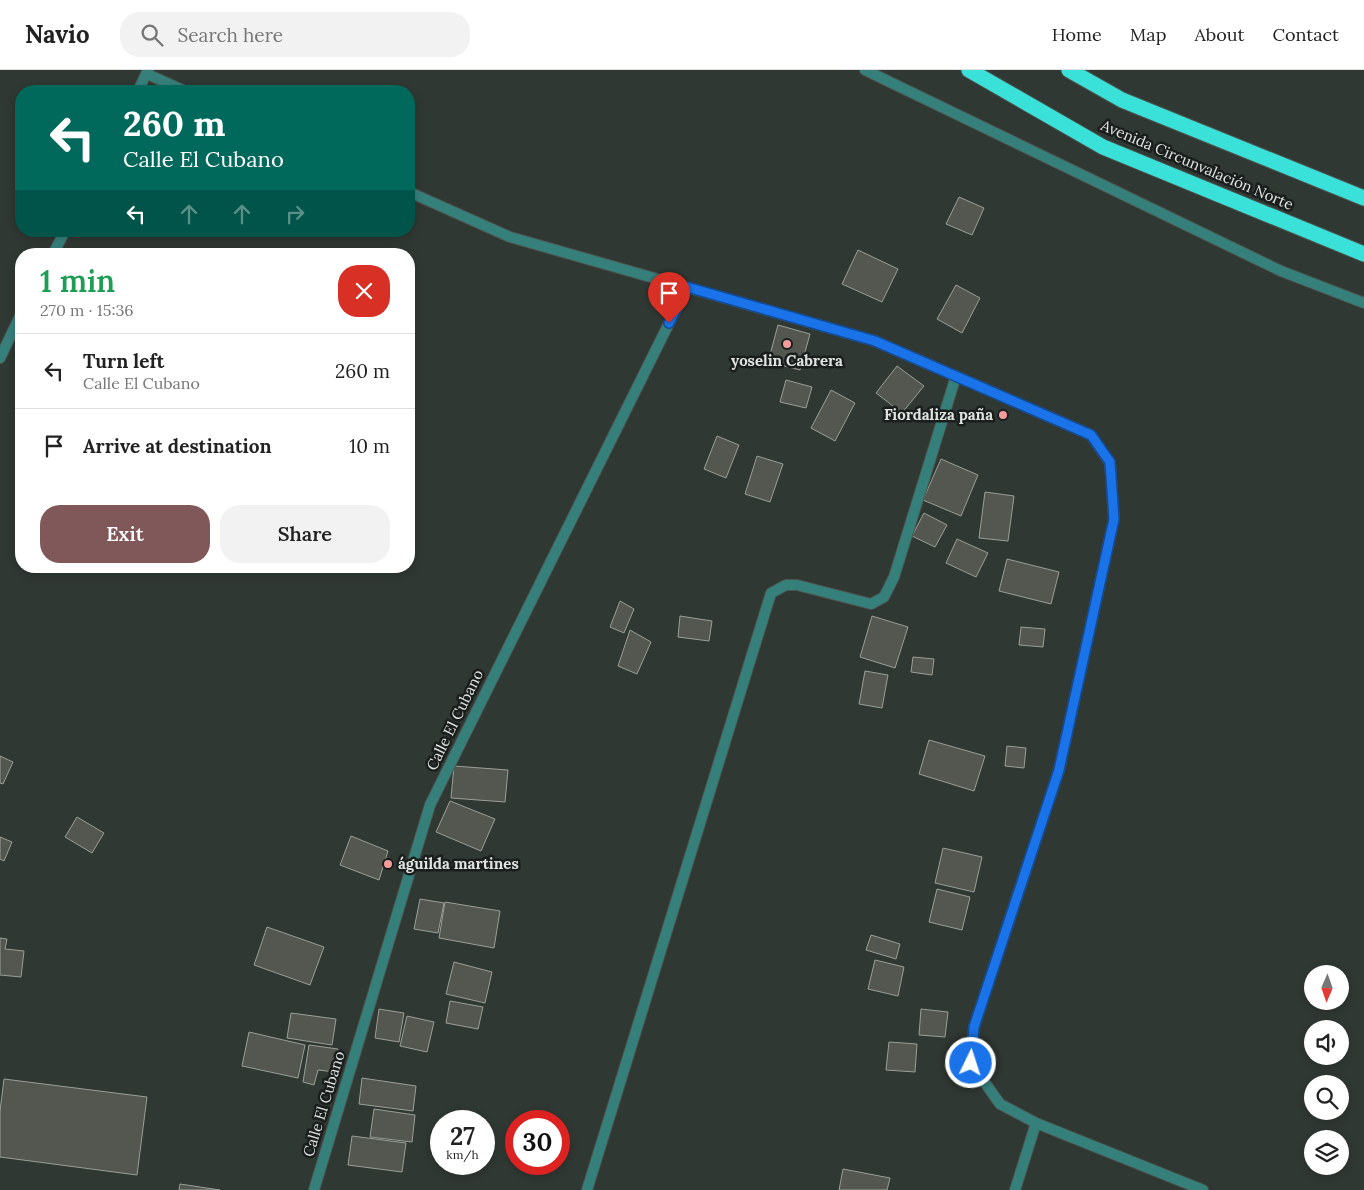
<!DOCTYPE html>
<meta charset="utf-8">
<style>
body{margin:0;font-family:Lora,serif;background:#f2f2f2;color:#222;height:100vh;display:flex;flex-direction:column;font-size:19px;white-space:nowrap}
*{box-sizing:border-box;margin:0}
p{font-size:16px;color:#767676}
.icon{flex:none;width:28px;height:28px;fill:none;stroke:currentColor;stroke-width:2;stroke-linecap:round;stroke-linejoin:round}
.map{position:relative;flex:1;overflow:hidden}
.details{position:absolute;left:15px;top:178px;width:400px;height:325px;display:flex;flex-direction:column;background:#fff;border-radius:20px;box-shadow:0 2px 8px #0003}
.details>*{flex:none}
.top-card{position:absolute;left:15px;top:15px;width:400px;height:152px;border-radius:20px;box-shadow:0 2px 8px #0003;background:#00695c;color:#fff;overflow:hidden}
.needle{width:32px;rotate:182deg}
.tools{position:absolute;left:1304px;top:895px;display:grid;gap:10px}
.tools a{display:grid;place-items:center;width:45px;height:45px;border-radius:50%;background:#fff;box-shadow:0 2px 8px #0003;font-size:25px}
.speed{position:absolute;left:430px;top:1040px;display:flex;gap:10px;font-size:25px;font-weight:700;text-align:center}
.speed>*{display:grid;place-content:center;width:65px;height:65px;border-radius:50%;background:#fff;box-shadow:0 2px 8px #0003;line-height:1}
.speed small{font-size:12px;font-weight:400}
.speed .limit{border:8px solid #d22;background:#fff;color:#111}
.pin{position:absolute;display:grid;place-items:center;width:42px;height:42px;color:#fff;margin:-51px -21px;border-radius:50% 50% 50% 0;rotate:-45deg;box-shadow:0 0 5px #0007}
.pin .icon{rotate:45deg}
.me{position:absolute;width:55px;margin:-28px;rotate:4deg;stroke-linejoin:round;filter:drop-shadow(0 0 4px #0008)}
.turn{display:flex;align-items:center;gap:18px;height:105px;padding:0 25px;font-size:22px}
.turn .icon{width:65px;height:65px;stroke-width:2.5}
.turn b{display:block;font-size:35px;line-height:42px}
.lanes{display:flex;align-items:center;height:48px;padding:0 25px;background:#0003;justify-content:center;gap:25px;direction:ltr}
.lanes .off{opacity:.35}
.round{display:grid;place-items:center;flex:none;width:52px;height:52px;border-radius:20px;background:#f2f2f2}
.overview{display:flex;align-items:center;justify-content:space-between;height:85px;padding:0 25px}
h1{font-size:30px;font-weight:600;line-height:38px;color:#1e9e55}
.button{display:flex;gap:10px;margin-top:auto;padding:10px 25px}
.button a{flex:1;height:58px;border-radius:20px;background:#81585a;color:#fff;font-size:20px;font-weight:600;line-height:58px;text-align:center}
.button a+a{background:#f2f2f2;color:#222}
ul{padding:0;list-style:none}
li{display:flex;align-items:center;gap:15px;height:75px;padding:0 25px;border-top:1px solid #e0e0e0}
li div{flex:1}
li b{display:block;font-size:19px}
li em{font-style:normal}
header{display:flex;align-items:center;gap:30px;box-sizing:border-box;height:70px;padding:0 25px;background:#fff;border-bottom:1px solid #e0e0e0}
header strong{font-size:24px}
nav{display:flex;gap:28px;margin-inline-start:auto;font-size:18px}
.search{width:350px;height:45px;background:#f2f2f2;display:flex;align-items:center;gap:12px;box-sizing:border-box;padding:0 18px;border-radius:20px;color:#767676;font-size:19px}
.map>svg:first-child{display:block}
.building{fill:#535750;stroke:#9a9f97}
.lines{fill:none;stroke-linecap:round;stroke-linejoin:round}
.minor-casing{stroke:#4c544f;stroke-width:12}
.tertiary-casing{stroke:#4c544f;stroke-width:12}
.motorway-casing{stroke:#4c544f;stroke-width:17}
.minor{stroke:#36807c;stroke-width:10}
.tertiary{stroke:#36807c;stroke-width:10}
.motorway{stroke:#39e1d8;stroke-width:15}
.route-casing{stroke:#114b97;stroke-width:12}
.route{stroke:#1a73e8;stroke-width:9}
.poi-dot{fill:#f59b9e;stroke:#1a1e1c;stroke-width:2}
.labels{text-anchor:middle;stroke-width:5;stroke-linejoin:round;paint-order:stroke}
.street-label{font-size:15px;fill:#e0e5e2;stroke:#1a1e1c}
.poi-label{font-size:15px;font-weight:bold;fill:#e0e5e2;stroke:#1a1e1c}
</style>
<header>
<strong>Navio</strong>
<div class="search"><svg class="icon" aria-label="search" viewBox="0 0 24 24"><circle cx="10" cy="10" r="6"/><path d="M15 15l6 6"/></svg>Search here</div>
<nav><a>Home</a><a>Map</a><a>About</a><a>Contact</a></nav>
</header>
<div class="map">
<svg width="1364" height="1120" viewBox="0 0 1364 1120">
<rect width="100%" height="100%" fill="#303833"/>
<!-- building -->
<g class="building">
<path d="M959 127 984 138 972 165 946 154Z"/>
<path d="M858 180 898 199 882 232 842 214Z"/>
<path d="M956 215 980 228 962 263 937 249Z"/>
<path d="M778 255 810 264 800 300 768 292Z"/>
<path d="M897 296 924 316 902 343 876 323Z"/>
<path d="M786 310 812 317 806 338 780 332Z"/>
<path d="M831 320 855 333 835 371 811 358Z"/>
<path d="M717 366 739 375 726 408 704 399Z"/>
<path d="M757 386 783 394 770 432 745 424Z"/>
<path d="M941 389 978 405 961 446 923 430Z"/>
<path d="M985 422 1014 426 1008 471 979 468Z"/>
<path d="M924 443 947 455 935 477 912 466Z"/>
<path d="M957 469 988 483 976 507 946 493Z"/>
<path d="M1007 489 1059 502 1051 534 999 521Z"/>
<path d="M620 531 634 539 624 563 610 557Z"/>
<path d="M680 546 712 551 709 571 678 567Z"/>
<path d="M872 546 908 557 895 598 860 587Z"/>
<path d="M1021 557 1045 559 1043 577 1019 575Z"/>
<path d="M630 560 651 572 637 604 618 596Z"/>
<path d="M913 587 934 589 932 605 911 602Z"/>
<path d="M865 601 888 605 882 638 859 634Z"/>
<path d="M929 670 985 686 974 721 919 704Z"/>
<path d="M1007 676 1026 678 1024 698 1005 696Z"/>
<path d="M0 686 13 692 3 714 0 713Z"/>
<path d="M454 696 508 700 505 732 451 728Z"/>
<path d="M450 731 495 749 481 781 436 762Z"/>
<path d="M77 747 104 763 92 783 65 767Z"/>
<path d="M351 766 388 781 379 810 340 795Z"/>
<path d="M0 767 12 772 4 791 0 789Z"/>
<path d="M943 778 982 787 974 822 935 813Z"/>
<path d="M937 819 970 827 962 860 929 852Z"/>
<path d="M420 829 444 833 438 863 414 859Z"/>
<path d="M445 832 500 841 494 878 439 868Z"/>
<path d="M267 857 324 877 310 915 254 895Z"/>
<path d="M871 865 900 874 896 889 866 880Z"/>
<path d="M0 868 7 869 5 879 24 881 21 907 0 905Z"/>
<path d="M875 890 904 897 898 926 868 919Z"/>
<path d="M454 892 492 902 485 933 446 924Z"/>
<path d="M450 931 483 937 478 959 446 953Z"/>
<path d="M379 939 404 943 399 972 375 968Z"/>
<path d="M921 939 948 942 945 967 919 965Z"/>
<path d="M291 943 336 949 332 975 287 968Z"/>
<path d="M407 946 434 952 427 982 400 976Z"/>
<path d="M249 962 305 975 298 1008 242 996Z"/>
<path d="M889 972 917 974 915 1002 886 1000Z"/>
<path d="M309 975 338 979 335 1002 318 1000 314 1015 303 1012Z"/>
<path d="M362 1008 416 1016 413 1041 359 1034Z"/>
<path d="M4 1009 147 1027 137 1105 0 1087V1041Z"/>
<path d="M374 1039 415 1045 412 1072 370 1067Z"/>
<path d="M352 1066 406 1073 402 1102 348 1095Z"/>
<path d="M843 1099 890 1108 887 1120H839Z"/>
<path d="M180 1114 220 1120H179Z"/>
</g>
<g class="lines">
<defs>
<g id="minor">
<path d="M865 0 1281 201 1364 233"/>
<path d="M147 4 185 21"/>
<path d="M409 122 510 167 875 271 1091 365 1110 393 1114 449 1059 700 974 957 971 993 1000 1034 1036 1053 1203 1120"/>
<path d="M314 1120 430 735 687 217"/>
<path d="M587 1120 771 523 786 515H797L871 534 884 527 894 507 956 306"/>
<path d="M1015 1120 1036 1053"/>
</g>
<g id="tertiary">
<path d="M138 21 148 0"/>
<path d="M53 184 65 161"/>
<path d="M0 288 21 244"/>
</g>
<g id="motorway">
<path d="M969 0 1103 77 1364 184"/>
<path d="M1069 0 1122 30 1364 128"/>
</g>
</defs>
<!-- minor casing -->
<use href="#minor" class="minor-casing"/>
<!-- tertiary casing -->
<use href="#tertiary" class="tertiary-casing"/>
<!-- motorway casing -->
<use href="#motorway" class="motorway-casing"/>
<!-- minor -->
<use href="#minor" class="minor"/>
<!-- tertiary -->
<use href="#tertiary" class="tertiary"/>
<!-- motorway -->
<use href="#motorway" class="motorway"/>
</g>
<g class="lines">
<defs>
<path id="route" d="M669 253 687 217 875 271 1091 365 1110 392 1114 449 1059 700 974 957 971 993"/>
</defs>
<!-- route casing -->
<use href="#route" class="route-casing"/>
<!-- route -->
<use href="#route" class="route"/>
</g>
<!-- markers -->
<g class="poi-dot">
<circle cx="787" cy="274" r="5"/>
<circle cx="1003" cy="345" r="5"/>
<circle cx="388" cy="794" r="5"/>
</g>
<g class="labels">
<!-- street labels -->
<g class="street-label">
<text transform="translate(1197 95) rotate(23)" y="5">Avenida Circunvalación Norte</text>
<text transform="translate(455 650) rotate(-64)" y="5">Calle El Cubano</text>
<text transform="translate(324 1034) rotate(-73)" y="5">Calle El Cubano</text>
</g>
<!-- poi labels -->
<g class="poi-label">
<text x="787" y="296">yoselin Cabrera</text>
<text x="993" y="350" text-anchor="end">Fiordaliza paña</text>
<text x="398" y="799" text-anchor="start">águilda martines</text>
</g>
</g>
</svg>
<div class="tools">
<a><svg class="needle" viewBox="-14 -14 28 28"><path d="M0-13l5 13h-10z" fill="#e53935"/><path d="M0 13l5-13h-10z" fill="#767676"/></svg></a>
<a><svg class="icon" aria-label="sound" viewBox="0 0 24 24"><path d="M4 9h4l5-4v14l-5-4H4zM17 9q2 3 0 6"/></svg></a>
<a><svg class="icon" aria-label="search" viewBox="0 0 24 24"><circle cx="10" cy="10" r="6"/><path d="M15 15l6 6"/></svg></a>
<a><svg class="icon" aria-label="layers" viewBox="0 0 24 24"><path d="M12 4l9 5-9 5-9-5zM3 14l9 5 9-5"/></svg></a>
</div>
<div class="speed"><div>27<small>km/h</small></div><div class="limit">30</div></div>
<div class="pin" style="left:669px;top:253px;background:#d93025"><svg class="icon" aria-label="arrive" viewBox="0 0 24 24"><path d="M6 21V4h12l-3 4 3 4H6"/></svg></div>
<svg class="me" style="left:971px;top:993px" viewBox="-20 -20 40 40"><circle r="17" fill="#1a73e8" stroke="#fff" stroke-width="3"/><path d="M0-11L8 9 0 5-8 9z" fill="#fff"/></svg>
<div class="top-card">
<div class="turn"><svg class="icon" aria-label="left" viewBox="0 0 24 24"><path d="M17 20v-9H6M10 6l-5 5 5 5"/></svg><div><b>260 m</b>Calle El Cubano</div></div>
<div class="lanes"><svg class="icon" aria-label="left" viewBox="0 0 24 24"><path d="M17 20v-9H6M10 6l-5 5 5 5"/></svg><svg class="icon off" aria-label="ahead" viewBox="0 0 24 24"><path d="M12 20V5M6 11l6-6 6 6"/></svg><svg class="icon off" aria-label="ahead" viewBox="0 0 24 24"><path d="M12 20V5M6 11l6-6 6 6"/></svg><svg class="icon off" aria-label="right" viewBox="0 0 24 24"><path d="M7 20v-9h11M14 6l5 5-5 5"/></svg></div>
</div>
<section class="details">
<div class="overview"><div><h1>1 min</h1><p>270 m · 15:36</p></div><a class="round" style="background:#d93025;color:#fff"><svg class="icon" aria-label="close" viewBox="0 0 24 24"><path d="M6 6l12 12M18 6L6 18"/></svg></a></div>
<ul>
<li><svg class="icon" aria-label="left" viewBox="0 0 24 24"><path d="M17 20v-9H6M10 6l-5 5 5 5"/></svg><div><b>Turn left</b><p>Calle El Cubano</p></div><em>260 m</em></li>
<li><svg class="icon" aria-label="arrive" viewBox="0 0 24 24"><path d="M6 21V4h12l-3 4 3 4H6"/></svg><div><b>Arrive at destination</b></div><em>10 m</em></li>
</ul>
<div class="button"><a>Exit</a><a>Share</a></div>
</section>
</div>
